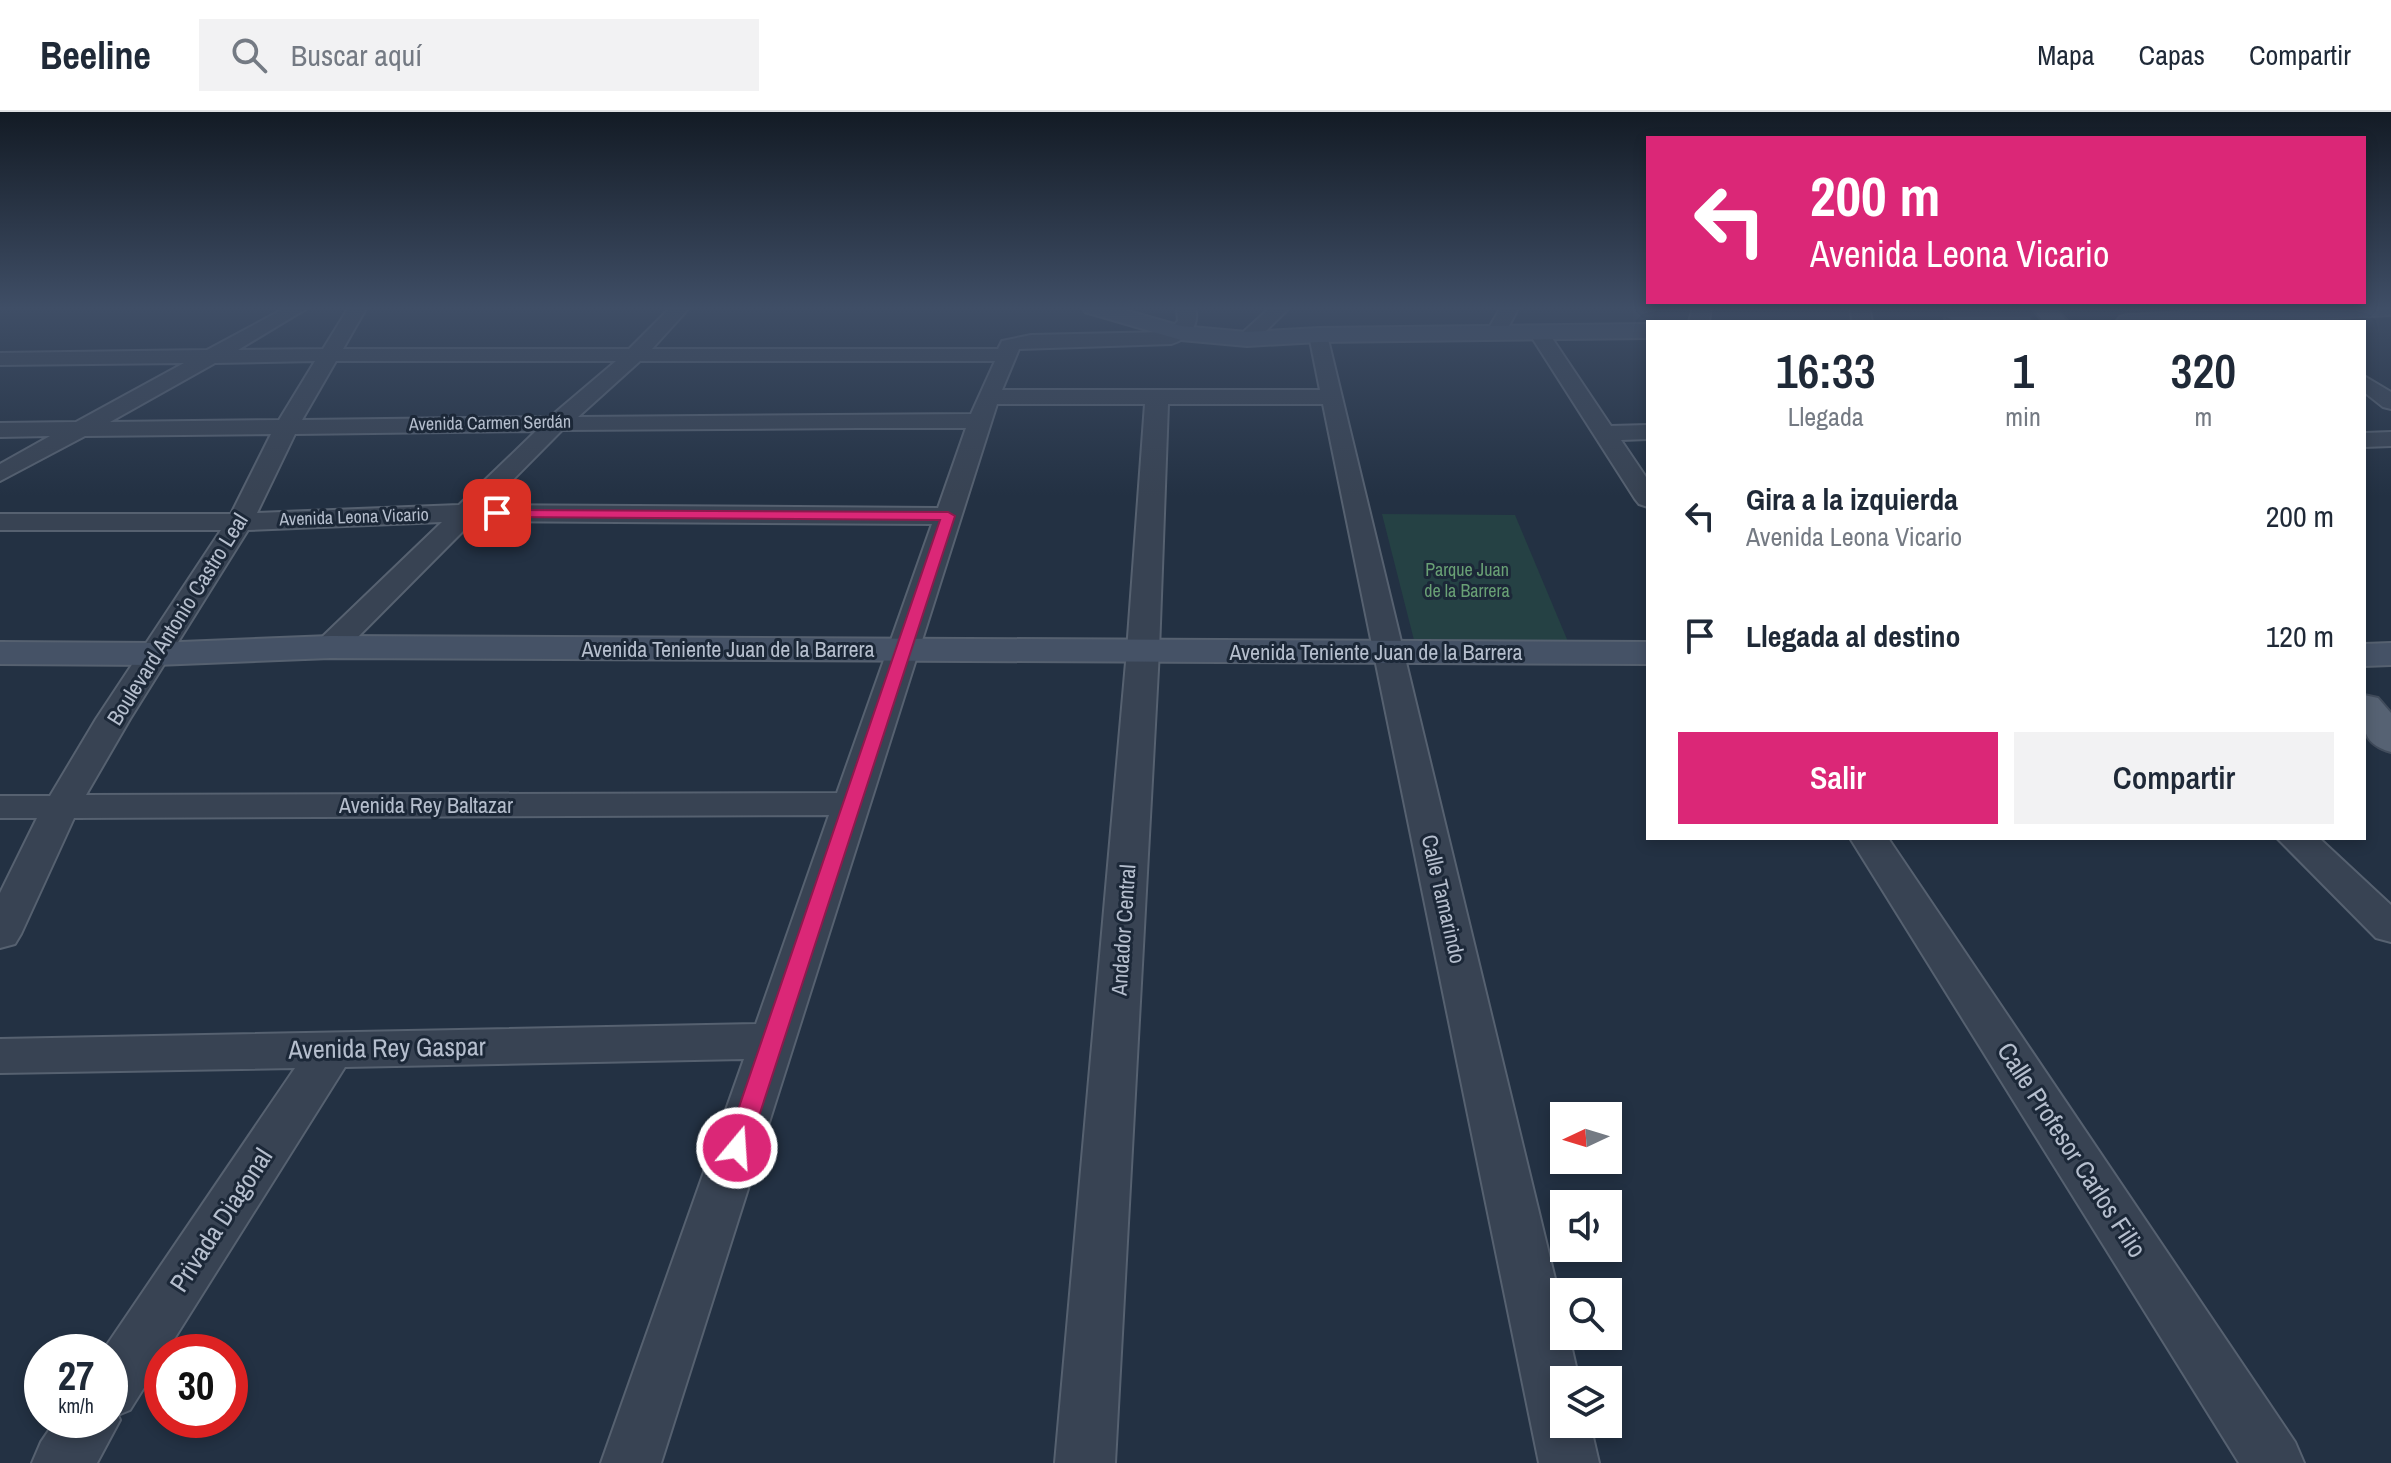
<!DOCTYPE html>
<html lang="es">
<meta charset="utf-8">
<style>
body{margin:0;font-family:"Archivo Narrow",sans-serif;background:#f2f2f3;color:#1f2937;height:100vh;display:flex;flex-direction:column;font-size:30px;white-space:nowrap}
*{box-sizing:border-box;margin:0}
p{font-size:26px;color:#747a83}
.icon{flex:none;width:44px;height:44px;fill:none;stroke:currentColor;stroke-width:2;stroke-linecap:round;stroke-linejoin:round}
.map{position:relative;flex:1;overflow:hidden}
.sheet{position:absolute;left:1646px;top:208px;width:720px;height:520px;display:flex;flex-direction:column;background:#fff;border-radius:0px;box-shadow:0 4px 12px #0003}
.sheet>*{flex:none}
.banner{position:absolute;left:1646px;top:24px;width:720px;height:168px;border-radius:0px;box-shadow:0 4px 12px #0003;background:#db2777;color:#fff;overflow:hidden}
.needle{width:52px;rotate:266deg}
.fabs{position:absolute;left:1550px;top:990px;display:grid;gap:16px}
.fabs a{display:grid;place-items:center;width:72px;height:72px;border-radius:0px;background:#fff;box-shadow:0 4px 12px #0003;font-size:40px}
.speed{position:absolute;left:24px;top:1222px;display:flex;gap:16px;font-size:40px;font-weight:700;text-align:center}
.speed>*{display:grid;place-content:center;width:104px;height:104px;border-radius:50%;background:#fff;box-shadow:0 4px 12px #0003;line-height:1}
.speed small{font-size:20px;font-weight:400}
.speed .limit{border:12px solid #d22;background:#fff;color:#111}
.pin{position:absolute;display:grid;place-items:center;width:68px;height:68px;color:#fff;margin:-34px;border-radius:16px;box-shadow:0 4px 12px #0006}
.me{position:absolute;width:88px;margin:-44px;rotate:18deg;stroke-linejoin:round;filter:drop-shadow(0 0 6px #0008)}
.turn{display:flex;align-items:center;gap:28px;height:168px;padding:0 32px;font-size:36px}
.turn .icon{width:104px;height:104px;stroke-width:2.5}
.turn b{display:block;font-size:56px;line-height:68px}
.eta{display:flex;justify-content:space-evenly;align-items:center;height:136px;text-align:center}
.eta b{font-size:48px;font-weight:600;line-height:56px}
.button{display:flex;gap:16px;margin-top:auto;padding:16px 32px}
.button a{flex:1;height:92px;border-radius:0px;background:#db2777;color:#fff;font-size:32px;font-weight:600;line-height:92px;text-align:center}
.button a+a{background:#f2f2f3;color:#1f2937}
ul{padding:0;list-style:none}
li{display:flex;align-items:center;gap:24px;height:120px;padding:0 32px}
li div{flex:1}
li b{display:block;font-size:30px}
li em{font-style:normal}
header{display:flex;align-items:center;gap:48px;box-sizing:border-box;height:112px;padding:0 40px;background:#fff;border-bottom:2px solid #e0e1e3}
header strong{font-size:38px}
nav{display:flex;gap:44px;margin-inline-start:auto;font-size:28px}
.search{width:560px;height:72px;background:#f2f2f3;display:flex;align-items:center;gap:20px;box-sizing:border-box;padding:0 28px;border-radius:0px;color:#747a83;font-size:30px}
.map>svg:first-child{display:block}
.green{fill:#254144}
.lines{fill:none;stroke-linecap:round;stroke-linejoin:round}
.street-casing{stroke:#566170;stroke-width:4}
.secondary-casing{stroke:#566170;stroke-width:4}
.primary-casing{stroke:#414c5c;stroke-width:4}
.street{fill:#384353;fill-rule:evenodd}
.secondary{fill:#455266;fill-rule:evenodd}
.primary{fill:#566273;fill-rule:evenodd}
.wall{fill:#364555}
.building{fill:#3f5063;stroke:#2c3845;stroke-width:2}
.route{fill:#db2777;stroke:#8e194d;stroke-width:2}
.labels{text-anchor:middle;stroke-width:6;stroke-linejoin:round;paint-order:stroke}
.far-street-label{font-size:18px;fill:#b5becd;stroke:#1c2838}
.far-park-label{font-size:18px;fill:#69a075;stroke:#1c2838}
.street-label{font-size:22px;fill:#b5becd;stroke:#1c2838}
.near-street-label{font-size:26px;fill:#b5becd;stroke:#1c2838}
</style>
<header>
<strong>Beeline</strong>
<div class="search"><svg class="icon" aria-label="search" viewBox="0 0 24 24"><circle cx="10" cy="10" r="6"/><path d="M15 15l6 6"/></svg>Buscar aquí</div>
<nav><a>Mapa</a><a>Capas</a><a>Compartir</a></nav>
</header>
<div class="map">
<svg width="2391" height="1351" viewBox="0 0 2391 1351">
<rect width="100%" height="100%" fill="#233143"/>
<!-- green -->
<path class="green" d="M1382 402 1515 403 1569 532 1416 536Z"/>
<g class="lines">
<defs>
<g id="street">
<path d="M287 195H309L238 238 323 237 349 195H367L343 237H629L671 195H690L652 237H998L1002 229 1031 223 1167 220 1178 209 1177 195H1195C1200 213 1189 227 1171 232L1019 237 1002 278H1320L1309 223 1312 219H1326L1564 1204V1224H1569L1579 1268H1564V1312H1590L1599 1351H1539L1323 292H1168L1159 539 1115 1351H1055L1127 539 1145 292H997L661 1351H601L744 947 345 955 166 1240H162V1247L130 1298 118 1303 120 1308 97 1351H32L41 1330 56 1308H110V1240H102L295 956 0 961V927L756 912 829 703 74 706 21 822 15 832 0 836V781L37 706H0V684H50L96 607 221 418H0V402H231L271 322 85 324 0 369V352L50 324 0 325V311L76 310 184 251 0 253V241L207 238ZM315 249 279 308 110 310 215 251ZM336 249H616L550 305 302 308ZM640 249H995L971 302 578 305ZM857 316H966L938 396 488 393 562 318ZM536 319 459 393 257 401 295 322ZM473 409 932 412 837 681 86 683 130 607 248 418 442 410 319 528 315 535 319 542 330 544 341 542Z"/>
<path d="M1271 195H1290L1254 231H1240L1237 227 1240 223Z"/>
<path d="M1501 195H1519L1503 225H1489L1486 221Z"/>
<path d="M1693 195H1711L1709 210H1689Z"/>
<path d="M1851 195H1869L1872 210H1852Z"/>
<path d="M2256 195H2276L2295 210H2273Z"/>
<path d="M1539 215 1546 217 1611 314 1648 313V327L1621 328 1648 368V395L1639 392 1635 387 1529 221Z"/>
<path d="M2364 264 2391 280V297L2383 295 2364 280Z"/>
<path d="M2391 320V334L2364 335V321Z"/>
<path d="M1850 726H1888L2295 1330 2304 1351H2239Z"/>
<path d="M2277 726H2319L2391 793V830L2376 826Z"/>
</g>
<g id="secondary">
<path d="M1082 195H1114L1181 214 1247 220 1319 216 1648 212V226L1319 230 1247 234 1181 228 1085 200Z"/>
<path d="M2287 195H2391V203L2259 210H2116L2120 205 2128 203Z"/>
<path d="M330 524 1648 530V552L330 546 156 553 0 552V530L156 531Z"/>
<path d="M2391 531V553L2364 554V532Z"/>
</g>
<g id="primary">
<path d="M2032 195H2055L2068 210H2043Z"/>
<path d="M2364 583 2378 586 2391 601V640C2358 631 2364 611 2364 583Z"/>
</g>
</defs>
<!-- street casing -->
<use href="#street" class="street-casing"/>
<!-- secondary casing -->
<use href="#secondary" class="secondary-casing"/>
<!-- primary casing -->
<use href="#primary" class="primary-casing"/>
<!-- street -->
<use href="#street" class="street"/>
<!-- secondary -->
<use href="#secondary" class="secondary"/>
<!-- primary -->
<use href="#primary" class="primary"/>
</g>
<!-- wall -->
<path class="wall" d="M1944 204 2035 210H1942Z"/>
<!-- building -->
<path class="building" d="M1944 204H2030L2035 210H1953Z"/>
<!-- sky -->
<linearGradient id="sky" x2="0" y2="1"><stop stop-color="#131b25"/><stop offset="0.51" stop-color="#3f4e66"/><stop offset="1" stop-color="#3f4e66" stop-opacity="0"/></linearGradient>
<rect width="2391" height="384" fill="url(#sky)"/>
<!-- route -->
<path class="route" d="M493 398 948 400 955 404 746 1044 737 1047 728 1044 725 1036 940 408 497 405 493 404Z"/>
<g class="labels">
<!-- far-street labels -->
<g class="far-street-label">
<text transform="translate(490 311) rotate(-1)" y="6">Avenida Carmen Serdán</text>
<text transform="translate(354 405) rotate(-2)" y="6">Avenida Leona Vicario</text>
</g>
<!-- far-park labels -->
<g class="far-park-label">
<text x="1467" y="464">Parque Juan<tspan x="1467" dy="21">de la Barrera</tspan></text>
</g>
<!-- street labels -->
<g class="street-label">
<text transform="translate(177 507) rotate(-58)" y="8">Boulevard Antonio Castro Leal</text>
<text x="728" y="545">Avenida Teniente Juan de la Barrera</text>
<text x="1376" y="548">Avenida Teniente Juan de la Barrera</text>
<text x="426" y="701">Avenida Rey Baltazar</text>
<text transform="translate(1444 787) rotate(77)" y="8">Calle Tamarindo</text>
<text transform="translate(1123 818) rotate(-86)" y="8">Andador Central</text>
</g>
<!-- near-street labels -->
<g class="near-street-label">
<text transform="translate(387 936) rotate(-1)" y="9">Avenida Rey Gaspar</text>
<text transform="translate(2072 1038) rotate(57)" y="9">Calle Profesor Carlos Filio</text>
<text transform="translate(221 1108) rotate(-57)" y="9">Privada Diagonal</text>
</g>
</g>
</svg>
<div class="fabs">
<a><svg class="needle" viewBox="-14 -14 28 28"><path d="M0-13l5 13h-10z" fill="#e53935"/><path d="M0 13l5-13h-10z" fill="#747a83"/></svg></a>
<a><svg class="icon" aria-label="sound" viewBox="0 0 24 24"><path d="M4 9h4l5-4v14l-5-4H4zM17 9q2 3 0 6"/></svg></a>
<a><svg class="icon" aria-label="search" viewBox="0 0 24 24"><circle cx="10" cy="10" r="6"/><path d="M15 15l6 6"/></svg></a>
<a><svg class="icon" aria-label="layers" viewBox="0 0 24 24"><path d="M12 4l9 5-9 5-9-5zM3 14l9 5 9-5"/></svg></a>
</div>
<div class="speed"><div>27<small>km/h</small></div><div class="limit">30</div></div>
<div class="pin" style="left:497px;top:401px;background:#d93025"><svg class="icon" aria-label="arrive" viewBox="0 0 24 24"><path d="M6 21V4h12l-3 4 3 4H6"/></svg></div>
<svg class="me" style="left:737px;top:1036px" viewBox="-20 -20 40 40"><circle r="17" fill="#db2777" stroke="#fff" stroke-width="3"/><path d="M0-11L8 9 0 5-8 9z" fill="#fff"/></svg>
<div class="banner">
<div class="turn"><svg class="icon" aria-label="left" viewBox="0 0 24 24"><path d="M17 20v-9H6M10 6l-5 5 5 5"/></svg><div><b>200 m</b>Avenida Leona Vicario</div></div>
</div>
<section class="sheet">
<div class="eta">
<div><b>16:33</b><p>Llegada</p></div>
<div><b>1</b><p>min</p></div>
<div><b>320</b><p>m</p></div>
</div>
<ul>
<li><svg class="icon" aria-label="left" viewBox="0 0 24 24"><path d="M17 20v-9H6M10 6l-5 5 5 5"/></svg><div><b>Gira a la izquierda</b><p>Avenida Leona Vicario</p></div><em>200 m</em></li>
<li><svg class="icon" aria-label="arrive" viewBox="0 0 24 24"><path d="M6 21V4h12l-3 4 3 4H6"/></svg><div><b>Llegada al destino</b></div><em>120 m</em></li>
</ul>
<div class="button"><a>Salir</a><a>Compartir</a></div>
</section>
</div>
